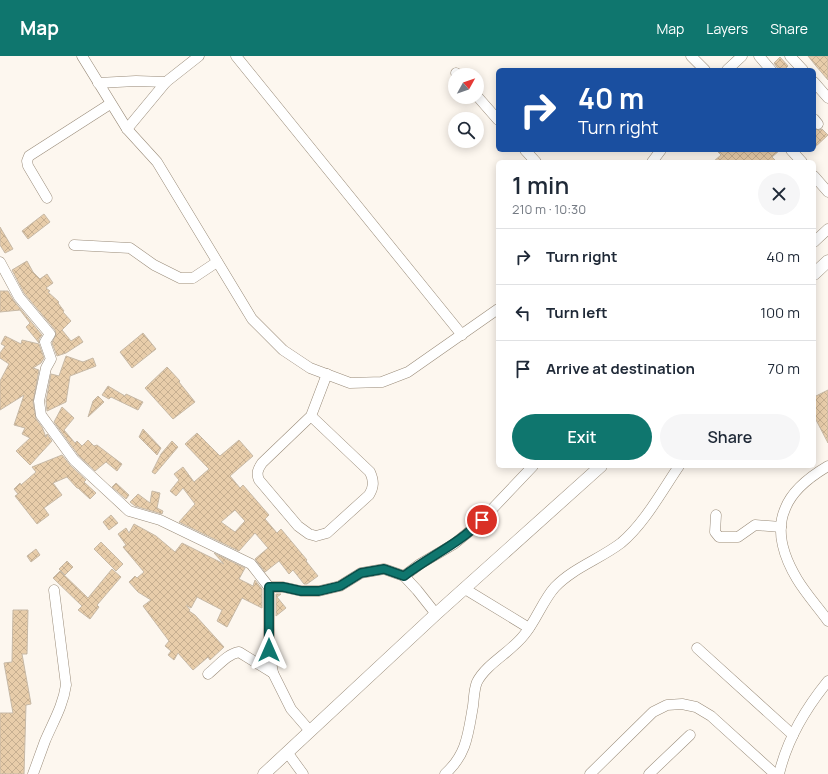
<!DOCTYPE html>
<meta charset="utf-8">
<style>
body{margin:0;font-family:Manrope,sans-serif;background:#f6f6f7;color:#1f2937;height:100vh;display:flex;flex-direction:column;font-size:15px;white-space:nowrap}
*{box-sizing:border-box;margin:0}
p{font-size:13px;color:#747a83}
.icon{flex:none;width:22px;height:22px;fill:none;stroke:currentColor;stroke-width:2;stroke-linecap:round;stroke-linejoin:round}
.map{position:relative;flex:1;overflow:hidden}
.details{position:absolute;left:496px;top:104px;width:320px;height:308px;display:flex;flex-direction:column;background:#fff;border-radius:6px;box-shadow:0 2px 10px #0003}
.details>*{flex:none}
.banner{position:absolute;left:496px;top:12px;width:320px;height:84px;border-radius:6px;box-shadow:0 2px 10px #0003;background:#1a4fa0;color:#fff;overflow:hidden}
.needle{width:26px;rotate:50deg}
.controls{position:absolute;left:448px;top:12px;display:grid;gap:8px}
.controls a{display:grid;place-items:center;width:36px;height:36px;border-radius:50%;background:#fff;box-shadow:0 2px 10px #0003;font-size:20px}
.pin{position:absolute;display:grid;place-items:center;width:34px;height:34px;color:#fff;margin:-17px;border:2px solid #fff;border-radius:50%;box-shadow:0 1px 4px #0007}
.me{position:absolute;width:44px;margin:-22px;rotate:0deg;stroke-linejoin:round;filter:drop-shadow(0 0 3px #0008)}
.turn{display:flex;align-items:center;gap:14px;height:84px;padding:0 16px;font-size:18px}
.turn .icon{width:52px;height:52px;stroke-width:2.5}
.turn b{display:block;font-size:28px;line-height:34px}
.round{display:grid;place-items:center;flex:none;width:42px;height:42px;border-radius:21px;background:#f6f6f7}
.overview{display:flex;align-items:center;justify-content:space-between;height:68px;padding:0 16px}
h1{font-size:24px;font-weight:600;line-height:30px}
.cta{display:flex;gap:8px;margin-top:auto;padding:8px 16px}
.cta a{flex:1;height:46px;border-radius:24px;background:#0f766e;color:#fff;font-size:16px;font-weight:600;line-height:46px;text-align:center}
.cta a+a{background:#f6f6f7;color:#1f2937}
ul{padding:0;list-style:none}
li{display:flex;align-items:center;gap:12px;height:56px;padding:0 16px;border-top:1px solid #e0e1e3}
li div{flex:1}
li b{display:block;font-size:15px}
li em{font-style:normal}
header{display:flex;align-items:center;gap:24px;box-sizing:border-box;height:56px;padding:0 20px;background:#0f766e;color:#fff}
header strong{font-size:19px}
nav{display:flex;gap:22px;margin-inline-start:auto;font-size:14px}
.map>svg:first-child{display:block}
.building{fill:url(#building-cross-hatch);stroke:#c7b9a6;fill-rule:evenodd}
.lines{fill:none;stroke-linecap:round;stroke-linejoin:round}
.minor-casing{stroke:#998b79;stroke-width:11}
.major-casing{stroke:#998b79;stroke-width:13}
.minor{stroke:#fff;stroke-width:10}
.major{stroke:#fff;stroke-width:12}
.route-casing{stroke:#0a4d48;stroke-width:10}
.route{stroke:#0f766e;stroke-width:7}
</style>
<header>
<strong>Map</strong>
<nav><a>Map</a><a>Layers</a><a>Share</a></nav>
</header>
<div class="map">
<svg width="828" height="718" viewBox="0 0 828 718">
<defs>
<pattern id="building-cross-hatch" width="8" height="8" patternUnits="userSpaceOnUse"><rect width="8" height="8" fill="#e8cdaa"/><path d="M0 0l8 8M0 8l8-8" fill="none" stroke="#c6af91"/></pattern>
</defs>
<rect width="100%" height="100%" fill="#fdf7ef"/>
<!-- building -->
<g class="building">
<path d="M808 0H828V24L816 10Z"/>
<path d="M780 1 788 10 784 14H779L774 7Z"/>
<path d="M814 73 819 74 822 73 828 79 814 92Z"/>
<path d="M716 94H780L772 101 777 106H713L721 99Z"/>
<path d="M44 158 50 166 28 183 22 175Z"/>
<path d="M0 171 13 193 5 197 0 189Z"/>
<path d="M27 205 33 216 40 223 47 218 53 227 46 232 50 235 48 236 59 246 58 247 64 255 63 256 71 265 62 274 71 285 79 280 83 286 66 297 57 300 52 287 56 278 55 274 24 237 12 214Z"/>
<path d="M0 235H8L14 245 42 279 39 283V287L26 271 30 267 20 254 0 256Z"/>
<path d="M143 277 156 293 132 312 120 296Z"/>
<path d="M5 280 21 288 22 284 39 288 44 302 41 307 33 312 39 314 33 346 36 363 42 371 46 381 47 378 52 385 30 409 16 395 30 382 22 378 25 372 14 369 24 339 0 354V325L9 308 0 302V297L5 290 1 288Z"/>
<path d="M66 300 83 306 93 302 96 310 70 320 66 346 47 355 46 345 51 318 59 320Z"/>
<path d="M167 311 180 325 179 326 195 346 173 363 145 332Z"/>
<path d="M108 330 125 340 126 338 143 346 138 354 111 341 109 343 102 339Z"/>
<path d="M828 334V387L814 360V341Z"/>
<path d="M98 340 104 346 88 361 93 345Z"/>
<path d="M62 351 74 362 64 374 75 387 77 385 82 390 88 384 94 390 97 389 122 408 117 415 106 406 95 415 79 400 54 366Z"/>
<path d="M143 373 161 392 157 399 139 381Z"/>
<path d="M197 377 220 400 239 384 253 400 230 420 240 432 243 429 269 459 265 463 277 477 281 473 307 504 306 505 318 520 307 528H304L293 514 289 518 279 505 265 516 255 503 268 492 255 477 239 495 179 466 195 448 183 432 176 440 170 435 179 424 174 418 183 411 194 426 209 413 185 388ZM235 454 245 465 235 476 221 466Z"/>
<path d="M172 385 178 391 155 418 152 416 161 398Z"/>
<path d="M62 399 70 409 86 424 84 426 96 437 90 443 78 432H77L67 421 53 427 62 439 44 452 49 459 37 468 15 440 18 438 14 433 20 427 21 429 36 416 32 411Z"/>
<path d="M116 427 129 439 126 443 112 431Z"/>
<path d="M152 435 160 437 157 452 163 455 162 458 135 450 130 446 138 438 150 447Z"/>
<path d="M111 459 118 467 109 474 103 466Z"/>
<path d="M134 468 156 480 175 496 182 487 224 508 214 497 245 512 239 523 253 530 255 524 262 533V552L242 542 227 571 217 565 222 554 197 541 191 552 186 549 190 554 189 555 195 559 224 591 210 604 208 601 193 614 178 597 174 604 168 599 171 595 165 590 169 585 143 550 151 544 138 536 129 526 135 520 137 522 144 516 123 491 126 489 118 478 126 472 129 477Z"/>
<path d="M101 486 123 508 116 515 94 493Z"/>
<path d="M36 493 40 499 31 506 27 500Z"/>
<path d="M67 505 73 511 65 519 59 513Z"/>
<path d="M112 513 121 521 97 549 99 551 90 563 78 554 82 550 53 522 60 515 88 542Z"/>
<path d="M276 538H281L277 541 286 552 276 560Z"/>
<path d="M13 554H28L27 598H22L31 648 26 649 24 718H0V657H13L4 607 12 606Z"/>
</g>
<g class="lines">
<defs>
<g id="minor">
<path d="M82 0 127 73 157 106 252 263 283 294 310 312 350 327 382 326 408 316 498 253"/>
<path d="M236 0 462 279"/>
<path d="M691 0 705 14"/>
<path d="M759 0 771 14"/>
<path d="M790 0 803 14"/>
<path d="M727 14 742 0"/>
<path d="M456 17 458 19"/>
<path d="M814 26 828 42"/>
<path d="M98 27 136 25 166 26"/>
<path d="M477 40 498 64"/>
<path d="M814 63 818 68"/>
<path d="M127 73 166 26 199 0"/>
<path d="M525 94 536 106"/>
<path d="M791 94 802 106"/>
<path d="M652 106 661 94"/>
<path d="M814 120 828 136"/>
<path d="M47 142 28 110 27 105 29 100 110 48"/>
<path d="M814 186 828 173"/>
<path d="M74 189 130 192 154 209 180 222H193L217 206"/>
<path d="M0 206 19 241 50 278 45 286 51 303 46 312 39 345 41 359 74 404 129 455 160 464 251 508 269 531H283L301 535H319L340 530 361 517 384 513 404 520 417 534 436 558"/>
<path d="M311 360 370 416C374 425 374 431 369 439L327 477 316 480 309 478 298 470 259 424C256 417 258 413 262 407L311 360 327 318"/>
<path d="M828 410C811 420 792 434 785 453 775 476 785 503 797 523 806 538 818 551 828 565"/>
<path d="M716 459 715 476 719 481H738L755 469 781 471"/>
<path d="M404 520 420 508 454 488 476 470 533 410"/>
<path d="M269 531V594L273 617 291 653 310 675"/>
<path d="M465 533 529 572"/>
<path d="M697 592 793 679"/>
<path d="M208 618C218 610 227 598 239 596L273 617"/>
<path d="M287 696 303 718"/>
<path d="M33 718C37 707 41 696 45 685 53 666 63 650 66 629L54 534"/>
<path d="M445 718C467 698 468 678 473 650 474 642 474 633 477 626 486 608 511 596 524 579 536 565 543 544 555 531 573 512 600 503 621 487 644 468 662 435 679 410"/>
<path d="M590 718 653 656 667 649 682 648 696 651 711 660 775 718"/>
<path d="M649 718 690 679"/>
<path d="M779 718C787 684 806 652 828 625"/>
</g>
<g id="major">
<path d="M814 218 828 205"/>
<path d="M264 718 436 558 601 410"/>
</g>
</defs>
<!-- minor casing -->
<use href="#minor" class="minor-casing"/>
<!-- major casing -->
<use href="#major" class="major-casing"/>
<!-- minor -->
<use href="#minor" class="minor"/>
<!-- major -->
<use href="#major" class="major"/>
</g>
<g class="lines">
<defs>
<path id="route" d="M269 594V531H283L301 535H319L340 530 361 517 384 513 404 520C430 500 459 488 482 464"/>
</defs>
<!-- route casing -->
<use href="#route" class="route-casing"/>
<!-- route -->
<use href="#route" class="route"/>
</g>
</svg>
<div class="controls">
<a><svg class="needle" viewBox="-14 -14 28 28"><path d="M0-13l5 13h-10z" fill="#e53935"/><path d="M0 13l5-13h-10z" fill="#747a83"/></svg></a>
<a><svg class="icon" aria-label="search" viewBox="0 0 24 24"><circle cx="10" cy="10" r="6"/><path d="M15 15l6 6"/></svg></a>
</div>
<div class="pin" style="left:482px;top:464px;background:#d93025"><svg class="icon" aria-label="arrive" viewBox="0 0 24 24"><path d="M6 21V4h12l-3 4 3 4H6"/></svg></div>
<svg class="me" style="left:269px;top:594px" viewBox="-20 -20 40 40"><path d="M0-17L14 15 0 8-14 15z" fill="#0f766e" stroke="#fff" stroke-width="4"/></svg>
<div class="banner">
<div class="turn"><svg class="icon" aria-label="right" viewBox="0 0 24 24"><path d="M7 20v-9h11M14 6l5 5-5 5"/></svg><div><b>40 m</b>Turn right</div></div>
</div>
<section class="details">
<div class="overview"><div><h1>1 min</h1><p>210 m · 10:30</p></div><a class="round"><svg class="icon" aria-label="close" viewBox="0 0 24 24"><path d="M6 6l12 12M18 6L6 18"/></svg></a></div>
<ul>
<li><svg class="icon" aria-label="right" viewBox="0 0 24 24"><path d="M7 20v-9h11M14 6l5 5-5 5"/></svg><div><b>Turn right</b></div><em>40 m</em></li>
<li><svg class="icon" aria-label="left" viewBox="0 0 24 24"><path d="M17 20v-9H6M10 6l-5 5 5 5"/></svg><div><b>Turn left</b></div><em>100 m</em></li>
<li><svg class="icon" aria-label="arrive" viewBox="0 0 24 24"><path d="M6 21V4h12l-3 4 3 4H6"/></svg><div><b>Arrive at destination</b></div><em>70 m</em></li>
</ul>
<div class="cta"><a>Exit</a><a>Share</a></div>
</section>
</div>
